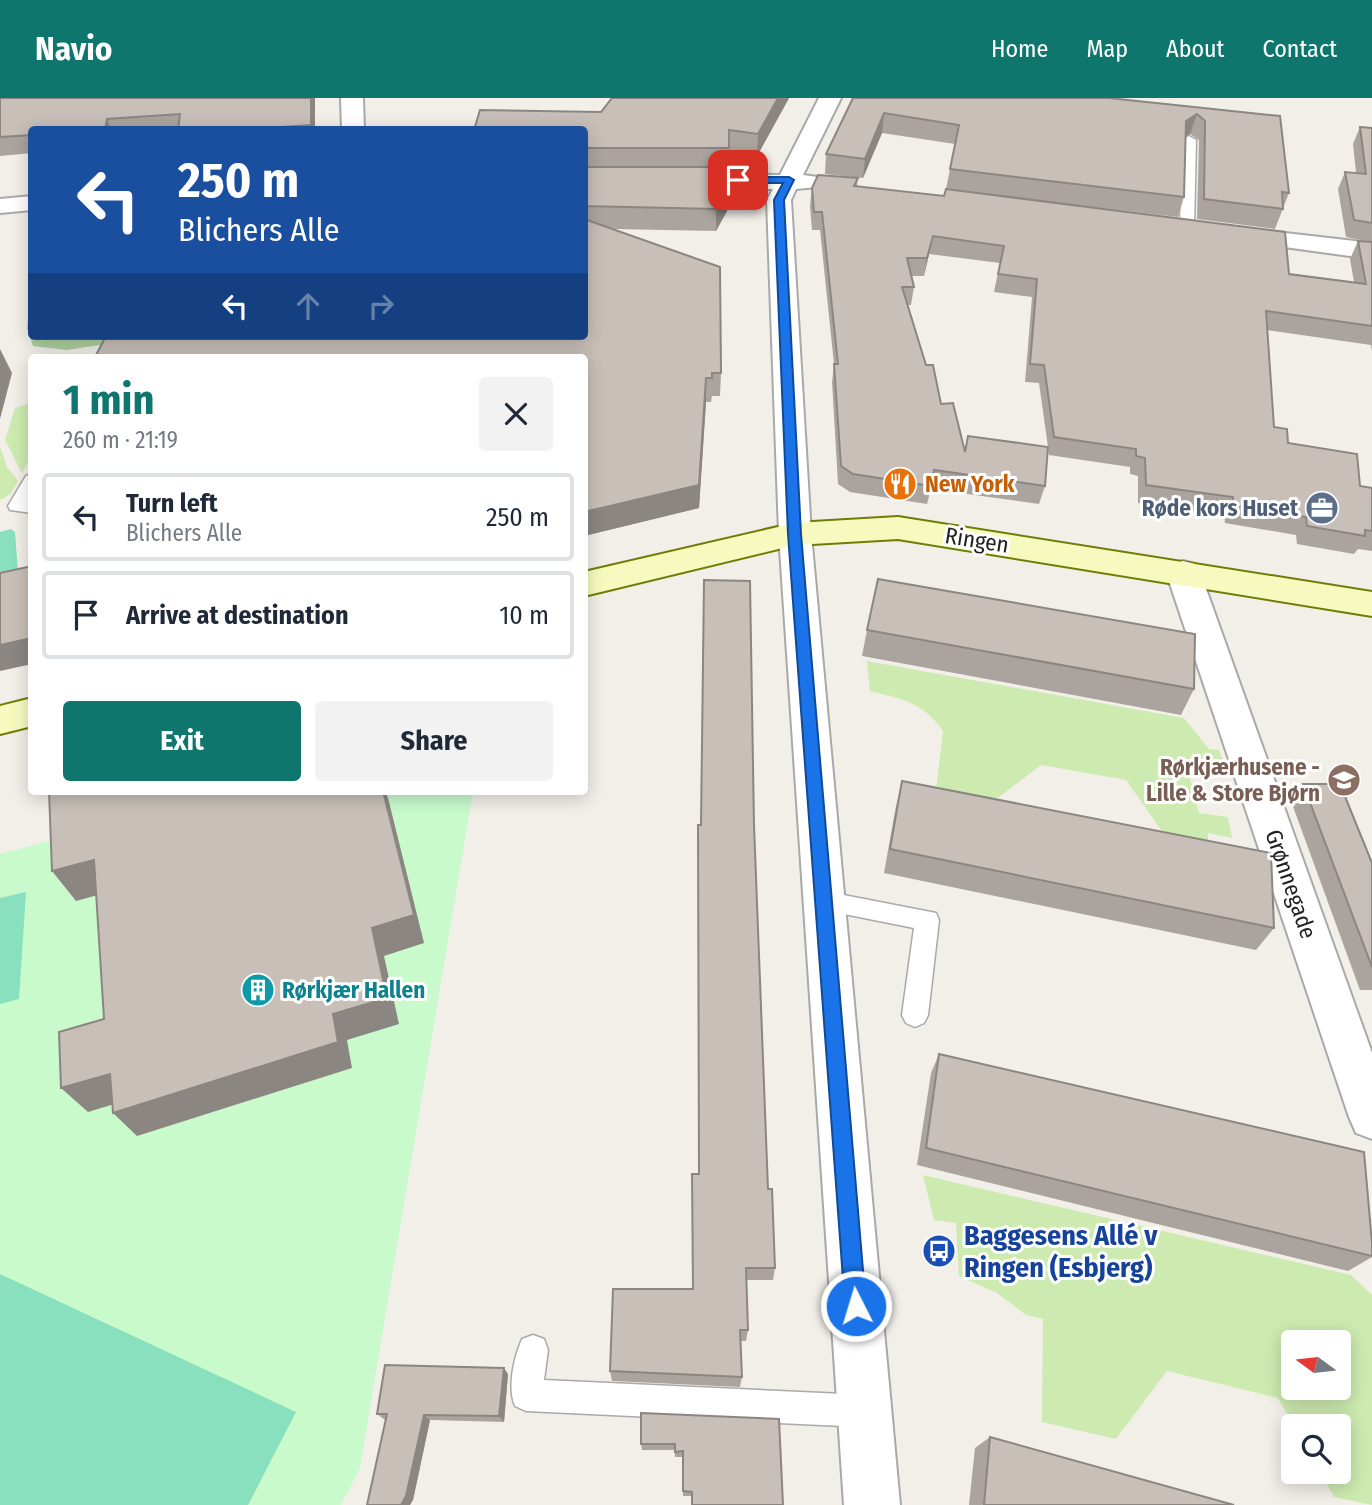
<!DOCTYPE html>
<meta charset="utf-8">
<style>
body{margin:0;font-family:"Fira Sans Condensed",sans-serif;background:#f2f2f3;color:#1f2937;height:100vh;display:flex;flex-direction:column;font-size:26px;white-space:nowrap}
*{box-sizing:border-box;margin:0}
p{font-size:23px;color:#747a83}
.icon{flex:none;width:38px;height:38px;fill:none;stroke:currentColor;stroke-width:2;stroke-linecap:round;stroke-linejoin:round}
.map{position:relative;flex:1;overflow:hidden}
.details{position:absolute;left:28px;top:256px;width:560px;height:441px;display:flex;flex-direction:column;background:#fff;border-radius:7px;box-shadow:0 4px 18px #0003}
.details>*{flex:none}
.top-card{position:absolute;left:28px;top:28px;width:560px;height:214px;border-radius:7px;box-shadow:0 4px 18px #0003;background:#1a4fa0;color:#fff;overflow:hidden}
.needle{width:46px;rotate:285deg}
.tools{position:absolute;left:1281px;top:1232px;display:grid;gap:14px}
.tools a{display:grid;place-items:center;width:70px;height:70px;border-radius:7px;background:#fff;box-shadow:0 4px 18px #0003;font-size:35px}
.pin{position:absolute;display:grid;place-items:center;width:60px;height:60px;color:#fff;margin:-30px;border-radius:14px;box-shadow:0 4px 10px #0006}
.me{position:absolute;width:77px;margin:-38px;rotate:355deg;stroke-linejoin:round;filter:drop-shadow(0 0 5px #0008)}
.turn{display:flex;align-items:center;gap:24px;height:147px;padding:0 35px;font-size:32px}
.turn .icon{width:91px;height:91px;stroke-width:2.5}
.turn b{display:block;font-size:49px;line-height:60px}
.lanes{display:flex;align-items:center;height:66px;padding:0 35px;background:#0003;justify-content:center;gap:35px;direction:ltr}
.lanes .off{opacity:.35}
.round{display:grid;place-items:center;flex:none;width:74px;height:74px;border-radius:7px;background:#f2f2f3}
.headline{display:flex;align-items:center;justify-content:space-between;height:119px;padding:0 35px}
h1{font-size:42px;font-weight:700;line-height:52px;color:#0f766e}
.action{display:flex;gap:14px;margin-top:auto;padding:14px 35px}
.action a{flex:1;height:80px;border-radius:7px;background:#0f766e;color:#fff;font-size:28px;font-weight:700;line-height:80px;text-align:center}
.action a+a{background:#f2f2f3;color:#1f2937}
ul{padding:0;list-style:none}
li{display:flex;align-items:center;gap:21px;height:88px;margin:0 14px 10px;padding:0 21px;border:4px solid #e0e1e3;border-radius:7px}
li div{flex:1}
li b{display:block;font-size:26px}
li em{font-style:normal}
header{display:flex;align-items:center;gap:42px;box-sizing:border-box;height:98px;padding:0 35px;background:#0f766e;color:#fff}
header strong{font-size:33px}
nav{display:flex;gap:38px;margin-inline-start:auto;font-size:24px}
.map>svg:first-child{display:block}
.grass{fill:#cdebb0;fill-rule:evenodd}
.forest{fill:#add19e}
.park{fill:#c8facc}
.pitch{fill:#88e0be}
.lines{fill:none;stroke-linecap:round;stroke-linejoin:round}
.lane-casing{stroke:#a9a9a9;stroke-width:3}
.street-casing{stroke:#a9a9a9;stroke-width:4}
.secondary-casing{stroke:#707d05;stroke-width:4}
.lane{fill:#fff;fill-rule:evenodd}
.street{fill:#fff;fill-rule:evenodd}
.secondary{fill:#f7fabf;fill-rule:evenodd}
.wall{fill:#aba49e;fill-rule:evenodd}
.shaded-wall{fill:#8b8681}
.building{fill:#c7bfb8;stroke:#8b8681;stroke-width:2}
.route{fill:#1a73e8;stroke:#114b97;stroke-width:2}
.labels{text-anchor:middle;stroke-width:6;stroke-linejoin:round;paint-order:stroke}
.food-label{font-size:23px;font-weight:bold;fill:#c56008;stroke:#fff;text-anchor:start}
.service-label{font-size:23px;font-weight:bold;fill:#4e5e75;stroke:#fff;text-anchor:end}
.street-label{font-size:23px;fill:#222;stroke:#fff}
.education-label{font-size:23px;font-weight:bold;fill:#785e54;stroke:#fff;text-anchor:end}
.culture-label{font-size:23px;font-weight:bold;fill:#0d838f;stroke:#fff;text-anchor:start}
.near-transit-label{font-size:28px;font-weight:bold;fill:#164399;stroke:#fff;text-anchor:start}
</style>
<header>
<strong>Navio</strong>
<nav><a>Home</a><a>Map</a><a>About</a><a>Contact</a></nav>
</header>
<div class="map">
<svg width="1372" height="1407" viewBox="0 0 1372 1407">
<rect width="100%" height="100%" fill="#f2efe9"/>
<!-- grass -->
<g class="grass">
<path d="M31 305V358L22 375 5 342 15 310Z"/>
<path d="M0 348 7 369 18 383 11 395 3 401H0Z"/>
<path d="M867 563 1184 620 1209 651 1219 652 1227 675 1189 676 1199 715 1228 719 1232 740 1208 735V742L1164 736 1126 682 1041 667 995 702 936 692 943 633C922 603 903 602 870 593Z"/>
<path d="M923 1077 1351 1177 1372 1197V1407L1334 1399 1320 1374H1339V1328H1294L1278 1300 1167 1273 1116 1341 1042 1324 1043 1221 1026 1217 997 1195 959 1178 956 1125 934 1122ZM1293 1244H1339V1290H1293Z"/>
</g>
<!-- forest -->
<path class="forest" d="M31 197 32 238H46V240L159 238 67 252 33 248 27 230Z"/>
<!-- park -->
<path class="park" d="M353 693H473L360 1370 341 1407H0V756L72 737 116 792 128 947 88 1013 134 1000 137 1037 352 970 347 942 384 858Z"/>
<!-- pitch -->
<g class="pitch">
<path d="M11 431 15 434 18 474 0 482V434Z"/>
<path d="M26 794 19 901 0 906V800Z"/>
<path d="M0 1176 296 1314 248 1407H0Z"/>
</g>
<g class="lines">
<defs>
<g id="lane">
<path d="M1189 38 1196 42 1194 130 1187 134 1180 130 1182 42Z"/>
<path d="M32 376 29 403H32V415L10 412 8 408 26 378Z"/>
<path d="M823 793 936 815 939 822 928 917 924 925 915 929 906 925 902 917 914 830 814 810 811 803 814 796Z"/>
<path d="M533 1237 544 1241 548 1252 544 1282 865 1297 876 1302 881 1313 876 1324 865 1329 526 1313 515 1308C507 1289 514 1260 522 1241Z"/>
</g>
<g id="street">
<path d="M341 0H363L364 32H342Z"/>
<path d="M819 0H841L803 77 818 79 822 84 818 89 796 91 791 102 811 436 900 1407H844L779 436 767 102 773 91 584 89V75L780 77Z"/>
<path d="M32 98V112L0 115V101Z"/>
<path d="M1234 129 1372 145V161L1225 141 1222 136 1225 131Z"/>
<path d="M1183 463 1195 466 1200 474 1372 955V1041L1356 1035 1349 1019 1166 474 1171 466Z"/>
</g>
<g id="secondary">
<path d="M898 419 1372 494V518L898 441 795 447 584 498V474L795 425Z"/>
<path d="M32 600V628L0 636V608Z"/>
</g>
</defs>
<!-- lane casing -->
<use href="#lane" class="lane-casing"/>
<!-- street casing -->
<use href="#street" class="street-casing"/>
<!-- secondary casing -->
<use href="#secondary" class="secondary-casing"/>
<!-- lane -->
<use href="#lane" class="lane"/>
<!-- street -->
<use href="#street" class="street"/>
<!-- secondary -->
<use href="#secondary" class="secondary"/>
</g>
<!-- wall -->
<g class="wall">
<path d="M0 0H315V32H32V55L0 58Z"/>
<path d="M789 0 757 58 729 54 727 113 716 133 613 131 721 275 720 298H712L711 304H706L699 410 584 438V32L601 14Z"/>
<path d="M853 0 1280 18 1289 95 1275 131 1197 121 1199 42 1190 36 1185 39 1184 99 1178 119 946 91 955 46 882 35 863 80 825 76 826 56Z"/>
<path d="M1360 29 1372 30V253L1371 247 1267 232 1274 329 1288 345 1360 388 1372 390V453L1358 451 1354 456 1297 446 1296 437 1225 425 1224 417 1138 405V378L1130 376V369L1049 357 1048 349 1045 388 1039 406 931 391 927 406 850 394 838 386 832 284 834 266 820 132H812L810 108 812 90 858 80 857 88 1289 176 1354 184 1350 161 1358 143 1370 144 1346 139 1338 91 1345 74 1356 75 1353 46ZM929 156 1000 165 994 194 1032 199 1025 284 1039 285 1048 349 968 338 965 353 941 306 926 267 908 207H911L914 189 912 178H924Z"/>
<path d="M867 532 1194 591 1181 617 862 558Z"/>
<path d="M902 683 1274 830 1256 852 884 775 896 708Z"/>
<path d="M1303 686 1372 765V892H1360L1291 703Z"/>
<path d="M754 727 768 1091 775 1170 773 1182H746L748 1232 746 1243H741L742 1279 740 1289 612 1283 610 1273 692 1191 698 1076Z"/>
<path d="M939 956 1372 1145V1159L1348 1173 917 1067 931 975Z"/>
<path d="M508 1276 504 1324 430 1322 413 1402 385 1322 377 1316Z"/>
<path d="M779 1321 692 1398H683V1359H675V1352H642L641 1346Z"/>
<path d="M990 1339 1234 1407H969L975 1350Z"/>
</g>
<!-- shaded-wall -->
<g class="shaded-wall">
<path d="M311 0H315V32H312L311 27Z"/>
<path d="M778 0H789L757 58 758 36Z"/>
<path d="M884 15 882 35 863 80 865 61Z"/>
<path d="M1197 16 1190 36 1179 42 1186 23Z"/>
<path d="M107 21 111 32H105Z"/>
<path d="M727 91V113L716 133V111Z"/>
<path d="M933 138 929 156 924 178 927 160Z"/>
<path d="M0 251 12 275 0 321Z"/>
<path d="M706 280V304L699 410 584 438V414Z"/>
<path d="M32 540V566L0 573V547Z"/>
<path d="M383 693H385L388 700 424 845 384 858 399 926 347 942 352 970 137 1038 113 1015 333 916 372 830Z"/>
<path d="M94 762 116 792 76 803 52 773Z"/>
<path d="M110 976 134 1000 88 1014 61 990Z"/>
<path d="M504 1270 508 1276 504 1324 499 1318Z"/>
<path d="M424 1317 430 1322 413 1402 410 1407H401Z"/>
</g>
<!-- building -->
<g class="building">
<path d="M0 0H311V27L282 29 281 32H178L180 16 107 21 105 32H32V37L0 39Z"/>
<path d="M612 0H778L758 36 729 32V50H584V32H474L480 12 601 14Z"/>
<path d="M853 0H1109L1280 18 1289 95 1282 94 1283 111 1204 101 1205 23 1197 16 1186 23 1184 99 950 71 959 27 884 15 865 61 826 56Z"/>
<path d="M1360 29 1372 30V125L1354 122 1345 74 1366 76Z"/>
<path d="M584 69H728L727 91 716 111 584 108Z"/>
<path d="M818 77 858 80 854 88 944 98 946 91 1285 134 1289 176 1366 186 1358 143 1372 144V228L1266 213 1274 329 1287 331 1288 345 1357 356 1360 388 1372 390V433L1365 432V438L1307 428 1306 419 1233 407V399L1146 387 1145 360 1136 358V351L1054 339 1044 267 1030 266 1037 181 998 176 1004 148 933 138 927 160H907L914 189H902L926 267H933L941 306 953 305 965 354 968 338 1048 349 1045 388 934 372 931 388 853 376 841 368 834 266H838L822 114H814L812 90Z"/>
<path d="M584 121 720 169 721 275H712V280H706L699 387 584 414V259H95L106 238H584Z"/>
<path d="M32 468V540L0 547V475Z"/>
<path d="M878 481 1195 536 1194 591 867 532Z"/>
<path d="M704 482 750 483 754 727 768 1091H772L775 1170H746L748 1232H740L742 1279 610 1273 613 1191H693L692 1076H699L698 727H701Z"/>
<path d="M902 683 1271 755 1274 830 890 751Z"/>
<path d="M1303 686H1340L1372 765V869Z"/>
<path d="M49 693H383L414 817 372 830 387 900 333 916 338 944 113 1015 110 976 61 990 59 934 104 921 94 762 52 773Z"/>
<path d="M939 956 1364 1054 1372 1145V1158L926 1050Z"/>
<path d="M385 1267 504 1270 499 1318 424 1317 406 1398 401 1407H367L387 1316H377Z"/>
<path d="M641 1315 779 1321 783 1407H692V1394L683 1393V1353L675 1354V1346H641Z"/>
<path d="M990 1339 1234 1407H984Z"/>
</g>
<!-- route -->
<path class="route" d="M738 79H789L794 82 784 102 801 436 866 1208 863 1215 856 1218 849 1215 845 1208 788 436 774 102 783 85H734V80Z"/>
<!-- icons -->
<defs>
<symbol id="restaurant-disc" viewBox="-11 -11 22 22"><circle r="9.5" fill="#e8710a" stroke="#fff"/><path d="M-5-6h1v4h1v-4h1v4h1v-4h1v5L-1.5 .5V6h-2V.5L-5-1ZM5-6V6H3V1.5H1.5Q1.5-4 5-6Z" fill="#fff"/></symbol>
<symbol id="office-disc" viewBox="-11 -11 22 22"><circle r="9.5" fill="#5c6f8a" stroke="#fff"/><path d="M-6-3h4V-5.5h4V-3h4V5H-6ZM-1-4.5V-3h2v-1.5ZM-6 0V1H6V0Z" fill="#fff"/></symbol>
<symbol id="school-disc" viewBox="-11 -11 22 22"><circle r="9.5" fill="#8d6e63" stroke="#fff"/><path d="M0-5L7-2L0 1L-7-2ZM-4 1L0 2.5L4 1V4Q0 6-4 4Z" fill="#fff"/></symbol>
<symbol id="building-disc" viewBox="-11 -11 22 22"><circle r="9.5" fill="#0f9aa8" stroke="#fff"/><path d="M-4-6H4V6H1V3H-1V6H-4ZM-2.5-4.3h1.7v1.8h-1.7ZM.8-4.3h1.7v1.8H.8ZM-2.5-1h1.7V.8h-1.7ZM.8-1h1.7V.8H.8Z" fill="#fff"/></symbol>
<symbol id="bus-disc" viewBox="-11 -11 22 22"><circle r="9.5" fill="#1a4fb4" stroke="#fff"/><path d="M-5-6H5V4H4V6H2V4H-2V6H-4V4H-5ZM-3.5-4V0h7V-4ZM-3.5 1.2v1.5H-2V1.2ZM2 1.2v1.5H3.5V1.2Z" fill="#fff"/></symbol>
</defs>
<g fill-rule="evenodd">
<use href="#restaurant-disc" x="881" y="367" width="38" height="38"/>
<use href="#office-disc" x="1303" y="391" width="38" height="38"/>
<use href="#school-disc" x="1325" y="663" width="38" height="38"/>
<use href="#building-disc" x="239" y="873" width="38" height="38"/>
<use href="#bus-disc" x="920" y="1134" width="38" height="38"/>
</g>
<g class="labels">
<!-- food labels -->
<g class="food-label">
<text x="925" y="394">New York</text>
</g>
<!-- service labels -->
<g class="service-label">
<text x="1298" y="418">Røde kors Huset</text>
</g>
<!-- street labels -->
<g class="street-label">
<text transform="translate(977 442) rotate(9)" y="8">Ringen</text>
<text transform="translate(1291 786) rotate(71)" y="8">Grønnegade</text>
</g>
<!-- education labels -->
<g class="education-label">
<text x="1320" y="677">Rørkjærhusene -<tspan x="1320" dy="26">Lille &amp; Store Bjørn</tspan></text>
</g>
<!-- culture labels -->
<g class="culture-label">
<text x="282" y="900">Rørkjær Hallen</text>
</g>
<!-- near-transit labels -->
<g class="near-transit-label">
<text x="964" y="1147">Baggesens Allé v<tspan x="964" dy="32">Ringen (Esbjerg)</tspan></text>
</g>
</g>
</svg>
<div class="tools">
<a><svg class="needle" viewBox="-14 -14 28 28"><path d="M0-13l5 13h-10z" fill="#e53935"/><path d="M0 13l5-13h-10z" fill="#747a83"/></svg></a>
<a><svg class="icon" aria-label="search" viewBox="0 0 24 24"><circle cx="10" cy="10" r="6"/><path d="M15 15l6 6"/></svg></a>
</div>
<div class="pin" style="left:738px;top:82px;background:#d93025"><svg class="icon" aria-label="arrive" viewBox="0 0 24 24"><path d="M6 21V4h12l-3 4 3 4H6"/></svg></div>
<svg class="me" style="left:856px;top:1208px" viewBox="-20 -20 40 40"><circle r="17" fill="#1a73e8" stroke="#fff" stroke-width="3"/><path d="M0-11L8 9 0 5-8 9z" fill="#fff"/></svg>
<div class="top-card">
<div class="turn"><svg class="icon" aria-label="left" viewBox="0 0 24 24"><path d="M17 20v-9H6M10 6l-5 5 5 5"/></svg><div><b>250 m</b>Blichers Alle</div></div>
<div class="lanes"><svg class="icon" aria-label="left" viewBox="0 0 24 24"><path d="M17 20v-9H6M10 6l-5 5 5 5"/></svg><svg class="icon off" aria-label="ahead" viewBox="0 0 24 24"><path d="M12 20V5M6 11l6-6 6 6"/></svg><svg class="icon off" aria-label="right" viewBox="0 0 24 24"><path d="M7 20v-9h11M14 6l5 5-5 5"/></svg></div>
</div>
<section class="details">
<div class="headline"><div><h1>1 min</h1><p>260 m · 21:19</p></div><a class="round"><svg class="icon" aria-label="close" viewBox="0 0 24 24"><path d="M6 6l12 12M18 6L6 18"/></svg></a></div>
<ul>
<li><svg class="icon" aria-label="left" viewBox="0 0 24 24"><path d="M17 20v-9H6M10 6l-5 5 5 5"/></svg><div><b>Turn left</b><p>Blichers Alle</p></div><em>250 m</em></li>
<li><svg class="icon" aria-label="arrive" viewBox="0 0 24 24"><path d="M6 21V4h12l-3 4 3 4H6"/></svg><div><b>Arrive at destination</b></div><em>10 m</em></li>
</ul>
<div class="action"><a>Exit</a><a>Share</a></div>
</section>
</div>
